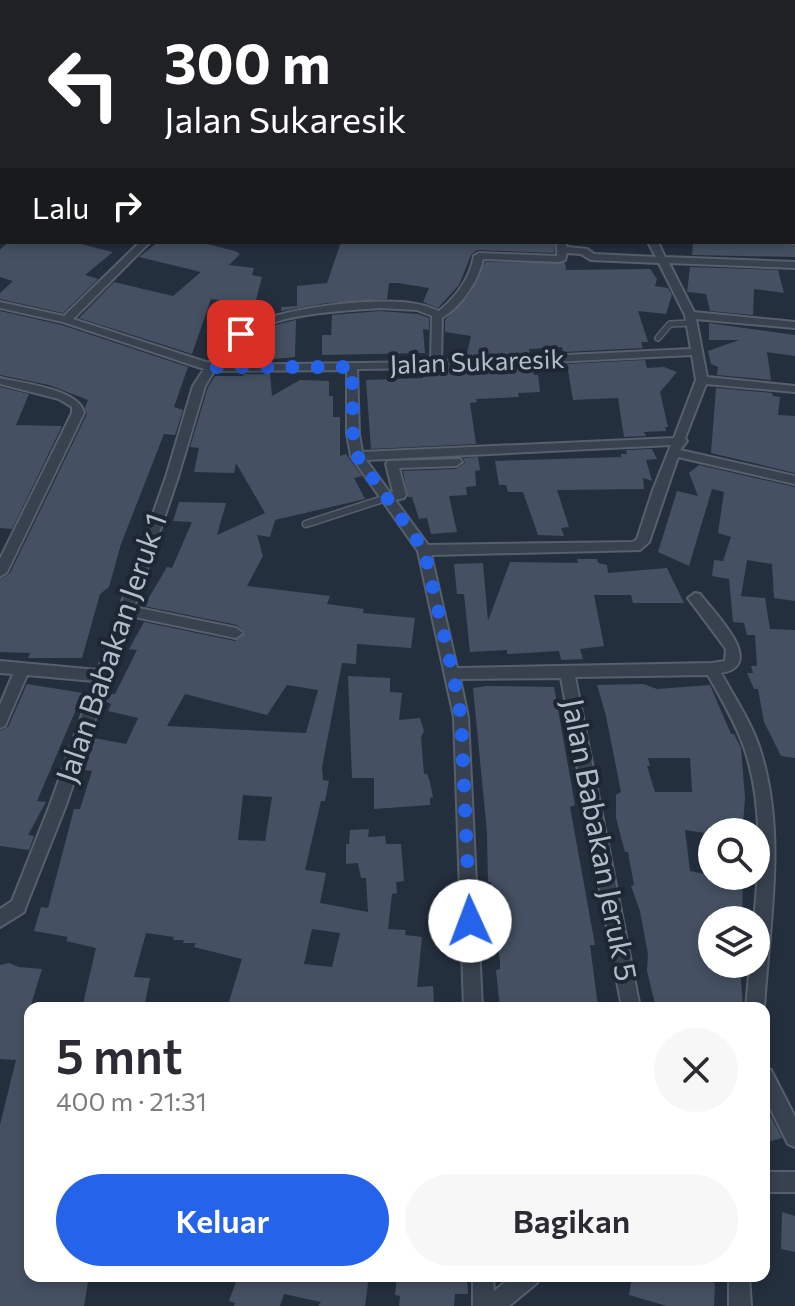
<!DOCTYPE html>
<html lang="id">
<meta charset="utf-8">
<style>
body{margin:0;font-family:Commissioner,sans-serif;background:#f7f7f7;color:#2b2b33;height:100vh;display:flex;flex-direction:column;font-size:30px;white-space:nowrap}
*{box-sizing:border-box;margin:0}
p{font-size:26px;color:#7c7c81}
.icon{flex:none;width:44px;height:44px;fill:none;stroke:currentColor;stroke-width:2;stroke-linecap:round;stroke-linejoin:round}
.map{position:relative;flex:1;overflow:hidden}
.panel{position:absolute;left:24px;top:1002px;width:746px;height:280px;display:flex;flex-direction:column;background:#fff;border-radius:16px;box-shadow:0 4px 12px #0003}
.panel>*{flex:none}
.banner{position:absolute;left:0px;top:0px;width:796px;height:244px;box-shadow:0 4px 12px #0003;background:#202124;color:#fff;overflow:hidden}
.tools{position:absolute;left:698px;top:818px;display:grid;gap:16px}
.tools a{display:grid;place-items:center;width:72px;height:72px;border-radius:50%;background:#fff;box-shadow:0 4px 12px #0003;font-size:40px}
.pin{position:absolute;display:grid;place-items:center;width:68px;height:68px;color:#fff;margin:-34px;border-radius:16px;box-shadow:0 4px 12px #0006}
.me{position:absolute;width:88px;margin:-44px;rotate:358deg;stroke-linejoin:round;filter:drop-shadow(0 0 6px #0008)}
.turn{display:flex;align-items:center;gap:28px;height:168px;padding:0 32px;font-size:36px}
.turn .icon{width:104px;height:104px;stroke-width:2.5}
.turn b{display:block;font-size:56px;line-height:68px}
.then{display:flex;align-items:center;height:76px;padding:0 32px;background:#0003;gap:16px;font-size:30px}
.round{display:grid;place-items:center;flex:none;width:84px;height:84px;border-radius:42px;background:#f7f7f7}
.head{display:flex;align-items:center;justify-content:space-between;height:136px;padding:0 32px}
h1{font-size:48px;font-weight:600;line-height:60px}
.cta{display:flex;gap:16px;margin-top:auto;padding:16px 32px}
.cta a{flex:1;height:92px;border-radius:48px;background:#2563eb;color:#fff;font-size:32px;font-weight:600;line-height:92px;text-align:center}
.cta a+a{background:#f7f7f7;color:#2b2b33}
.map>svg:first-child{display:block}
.building{fill:#455162;fill-rule:evenodd}
.lines{fill:none;stroke-linecap:round;stroke-linejoin:round}
.lane-far2-casing{stroke:#565f6c;stroke-width:6}
.lane-far1-casing{stroke:#565f6c;stroke-width:8}
.lane-casing{stroke:#565f6c;stroke-width:9}
.street-casing{stroke:#565f6c;stroke-width:4}
.lane-far2{stroke:#38414e;stroke-width:4}
.lane-far1{stroke:#38414e;stroke-width:5}
.lane{stroke:#38414e;stroke-width:6}
.street{fill:#38414e;fill-rule:evenodd}
.route{stroke:#2563eb;stroke-width:14;stroke-dasharray:0 25.2}
.labels{text-anchor:middle;stroke-width:8;stroke-linejoin:round;paint-order:stroke}
.far-street-label{font-size:26px;fill:#b4bcc9;stroke:#1d2633}
.street-label{font-size:30px;fill:#b4bcc9;stroke:#1d2633}
</style>
<div class="map">
<svg width="795" height="1306" viewBox="0 0 795 1306">
<rect width="100%" height="100%" fill="#242f3e"/>
<!-- building -->
<g class="building">
<path d="M8 242H72L113 252 85 275 98 279 63 313 0 299V293L13 281 0 277V250Z"/>
<path d="M158 242H199L235 251 240 254 229 265 254 268 252 275 262 277 255 304 236 327H239L229 335 226 327 216 348 213 347 219 300 211 299 192 354 79 318 114 282 173 296 201 272 139 257Z"/>
<path d="M341 242H555L554 253 477 250 471 255 459 285 438 308 423 302 429 288 398 283H389L387 299 327 303 281 311V307L297 306V286L327 283Z"/>
<path d="M693 242H788L795 247V257L692 255Z"/>
<path d="M485 262 565 263 566 270 650 269 657 279 655 286 668 288 672 295 666 314 638 311 648 342H641L643 348 563 352 562 347 529 349 530 354 466 357 471 336 445 332V320L470 294Z"/>
<path d="M690 267 778 270 784 293 754 289 753 315 710 311 706 294 687 292Z"/>
<path d="M0 311 62 325 188 367 174 407 183 410 175 435 164 434 121 544 109 587 100 594 82 658H28L30 653 0 652V580L10 573 87 414 85 408 88 400 49 385 0 375Z"/>
<path d="M380 311 418 314 429 318V330L423 329 425 353 322 355V335H331L332 315Z"/>
<path d="M296 320 295 357 239 362 235 350 247 338 271 326Z"/>
<path d="M709 323 795 335V356L767 352 771 380 717 375 718 367 711 364 708 351 739 340H709Z"/>
<path d="M645 360 647 368 664 367 677 372 660 392 668 427H665L666 431 644 432 646 436 624 437 618 398 573 400 567 364Z"/>
<path d="M532 366 534 375H538L540 392 518 393 519 397 476 399 477 402 470 403 476 444 371 449 366 380 423 378V371Z"/>
<path d="M243 374H270L272 396 300 380 329 381V396H333V417H340V456L346 454 362 476 354 478 365 499 275 520 270 537 257 535 263 556 247 586 330 596 327 604 364 609 363 613 415 618 411 648 357 644 356 664 342 663 322 767 323 780 329 781 325 801H321L305 870 326 873 320 903 368 912 366 878H361L358 863 346 864V844H349L350 830 369 829 368 837 385 836 386 844H401L404 881 396 882 397 893 392 894 388 929 406 930 405 935 422 937 417 987 433 986 434 1004 424 1005V1008H227L242 959 194 947 196 943H183L184 940H173L174 937 146 933 134 977 150 978 144 1008H82L96 948 66 941 68 937 34 931 41 907 48 908 74 809H80L92 771 85 770 94 738 126 744 138 718 108 711 111 704 105 701 107 694H115L137 650 129 649 144 622 235 641 246 633 237 625 144 606 167 567 172 568 192 522 173 521 179 502 226 503 217 535 265 513 236 463 234 473 194 472 199 448 190 447 208 387 215 376H244ZM287 685 318 690 306 733 167 726 185 694 267 715ZM243 795 272 797 265 841 238 840ZM312 929 340 933 332 967 304 964Z"/>
<path d="M0 387 29 394 16 425 62 426 12 529 0 528Z"/>
<path d="M716 388 772 393 773 396 780 397 778 415 795 416V473L711 453Z"/>
<path d="M652 449 657 459 646 460 652 481 643 478 644 489 557 490 569 527 561 528 564 536 538 535 523 492H508L506 485H499L495 461 621 457V454H627L626 450Z"/>
<path d="M478 457 480 470 475 471 476 486 466 487 467 495 449 496 457 532 431 534 427 518 419 519 412 497H408L403 471 456 469 465 463 463 458Z"/>
<path d="M699 465 795 487V601L774 598 772 564 747 560 741 596 765 598 770 629 795 630V758L781 756 764 722 758 689H754L747 673H753L751 666H757L755 635H747L744 623 733 622 729 579 712 576 714 560 723 561 731 537 718 533 724 492 712 489 689 566 658 552 677 491 698 496 689 473Z"/>
<path d="M577 559H597L598 563 607 565 608 573 667 568 684 603H633L631 595H594L604 646 580 649 583 659 561 660 559 651 507 654V650L470 652 464 594H457L454 564 483 563 488 621 510 562 578 563Z"/>
<path d="M348 676 390 678V692L402 693 399 720 420 718 424 731 421 737 424 774H427L430 782 433 797 430 798V805L374 809V778H352Z"/>
<path d="M27 684 83 693 37 801 46 802 28 835 34 836 29 850 0 846V731L8 727Z"/>
<path d="M643 684 657 689 710 685 731 734H734L741 748 745 798 743 825H738V832L712 834 685 830 690 871 743 881 742 920H712V964H740L743 1008H656L647 971 648 954 640 911 631 886 634 885 628 852H625L616 818V795L621 792 606 716 597 685ZM648 758H690L692 792H655L647 766H650Z"/>
<path d="M486 686 554 687 575 805 570 807 595 945H590L598 1007 500 1008 496 970 500 969V961L493 923 491 882H488L487 832 473 688Z"/>
<path d="M9 963 19 967 42 969 30 1008V1276H89L84 1306H0V1125L16 1060 0 1059V965Z"/>
<path d="M764 1103 782 1138 764 1143Z"/>
<path d="M782 1212 795 1216V1252L781 1249Z"/>
<path d="M238 1276H282L300 1282 302 1276H369L365 1306H318L321 1302 284 1294 280 1306H234L235 1303 229 1301Z"/>
<path d="M397 1276H467L468 1294H455L454 1306H399L400 1296 395 1295Z"/>
<path d="M632 1276H692L715 1283 714 1306H667L629 1295Z"/>
</g>
<g class="lines">
<defs>
<path id="lane-far2" d="M0 2 33 0"/>
<path id="lane-far1" d="M658 338 670 324 691 323"/>
<path id="lane" d="M306 524 386 498"/>
<g id="street">
<path d="M339 0H400V1L336 2Z"/>
<path d="M678 0H684L685 2H679Z"/>
<path d="M761 0H767L768 2H762Z"/>
<rect x="0" y="121" width="2" height="8"/>
<rect x="794" y="123" width="1" height="4"/>
<path d="M794 237H795V244L791 242H794Z"/>
<path d="M140 242H150L73 319 209 363C218 353 227 339 238 331 271 308 382 295 421 305 427 306 433 309 439 311 456 297 470 278 474 256L479 253 557 256V244L565 242 567 247 587 249 594 254 656 257 648 242H658L665 257 795 262V268L669 263 694 312 795 322V328L696 319 707 377 795 386V392L706 384 685 438 687 441 680 450 795 476V484L678 457 649 542 640 550 431 555 457 668 712 663 725 661 726 649 688 598 695 593 700 594C714 613 768 665 721 673 736 700 754 726 762 756 786 838 769 925 764 1008H746L750 964H756V920H754C760 863 763 802 744 747 735 722 721 698 708 675L575 677 640 1008H622L561 678 460 679 468 717 482 1008H464L454 717 418 551 351 456 347 434V370L214 371 205 386 178 477 134 607 236 628 243 633 236 638 130 616 66 805 26 906 24 912 0 927V909L12 901 50 805 94 681 27 675 5 726 0 728V705L13 674 0 673V661L98 670 166 477 193 386 204 369 63 322 0 308V302L64 316ZM567 253 581 254 591 260 659 263 685 315 691 349 441 361 442 318C462 305 478 282 483 259L559 262 565 260ZM380 308 417 310 432 316 431 362 219 365C227 356 235 343 245 336 275 313 343 311 380 308ZM692 355 696 380 674 438 362 452 359 434 357 369 436 368ZM671 445 653 490 637 539 633 542 428 545 395 500 404 498 406 495 399 468 456 466 462 462 460 459 388 461 386 464 393 492 390 493 366 460Z"/>
<path d="M0 378C21 383 80 389 84 413L7 572 0 577V559L72 413V407L59 399 0 384Z"/>
<path d="M764 1068 771 1070 795 1117V1147L788 1144 764 1096Z"/>
<rect x="764" y="1172" width="31" height="20"/>
<path d="M473 1276H493L494 1291 513 1276H540L537 1283 509 1306H473Z"/>
<path d="M729 1276H749L751 1306H729Z"/>
</g>
</defs>
<!-- lane-far2 casing -->
<use href="#lane-far2" class="lane-far2-casing"/>
<!-- lane-far1 casing -->
<use href="#lane-far1" class="lane-far1-casing"/>
<!-- lane casing -->
<use href="#lane" class="lane-casing"/>
<!-- street casing -->
<use href="#street" class="street-casing"/>
<!-- lane-far2 -->
<use href="#lane-far2" class="lane-far2"/>
<!-- lane-far1 -->
<use href="#lane-far1" class="lane-far1"/>
<!-- lane -->
<use href="#lane" class="lane"/>
<!-- street -->
<use href="#street" class="street"/>
</g>
<g class="lines">
<!-- route -->
<path class="route" d="M241 334 211 367H352L353 434 357 456 424 550 453 674 461 717 470 921"/>
</g>
<g class="labels">
<!-- far-street labels -->
<g class="far-street-label">
<text transform="translate(477 362) rotate(-2)" y="9">Jalan Sukaresik</text>
</g>
<!-- street labels -->
<g class="street-label">
<text transform="translate(112 648) rotate(-71)" y="10">Jalan Babakan Jeruk 1</text>
<text transform="translate(599 840) rotate(79)" y="10">Jalan Babakan Jeruk 5</text>
</g>
</g>
</svg>
<div class="tools">
<a><svg class="icon" aria-label="search" viewBox="0 0 24 24"><circle cx="10" cy="10" r="6"/><path d="M15 15l6 6"/></svg></a>
<a><svg class="icon" aria-label="layers" viewBox="0 0 24 24"><path d="M12 4l9 5-9 5-9-5zM3 14l9 5 9-5"/></svg></a>
</div>
<div class="pin" style="left:241px;top:334px;background:#d93025"><svg class="icon" aria-label="arrive" viewBox="0 0 24 24"><path d="M6 21V4h12l-3 4 3 4H6"/></svg></div>
<svg class="me" style="left:470px;top:921px" viewBox="-20 -20 40 40"><circle r="19" fill="#fff"/><path d="M0-13L10 11 0 6-10 11z" fill="#2563eb"/></svg>
<div class="banner">
<div class="turn"><svg class="icon" aria-label="left" viewBox="0 0 24 24"><path d="M17 20v-9H6M10 6l-5 5 5 5"/></svg><div><b>300 m</b>Jalan Sukaresik</div></div>
<div class="then">Lalu<svg class="icon" aria-label="right" viewBox="0 0 24 24"><path d="M7 20v-9h11M14 6l5 5-5 5"/></svg></div>
</div>
<section class="panel">
<div class="head"><div><h1>5 mnt</h1><p>400 m · 21:31</p></div><a class="round"><svg class="icon" aria-label="close" viewBox="0 0 24 24"><path d="M6 6l12 12M18 6L6 18"/></svg></a></div>
<div class="cta"><a>Keluar</a><a>Bagikan</a></div>
</section>
</div>
